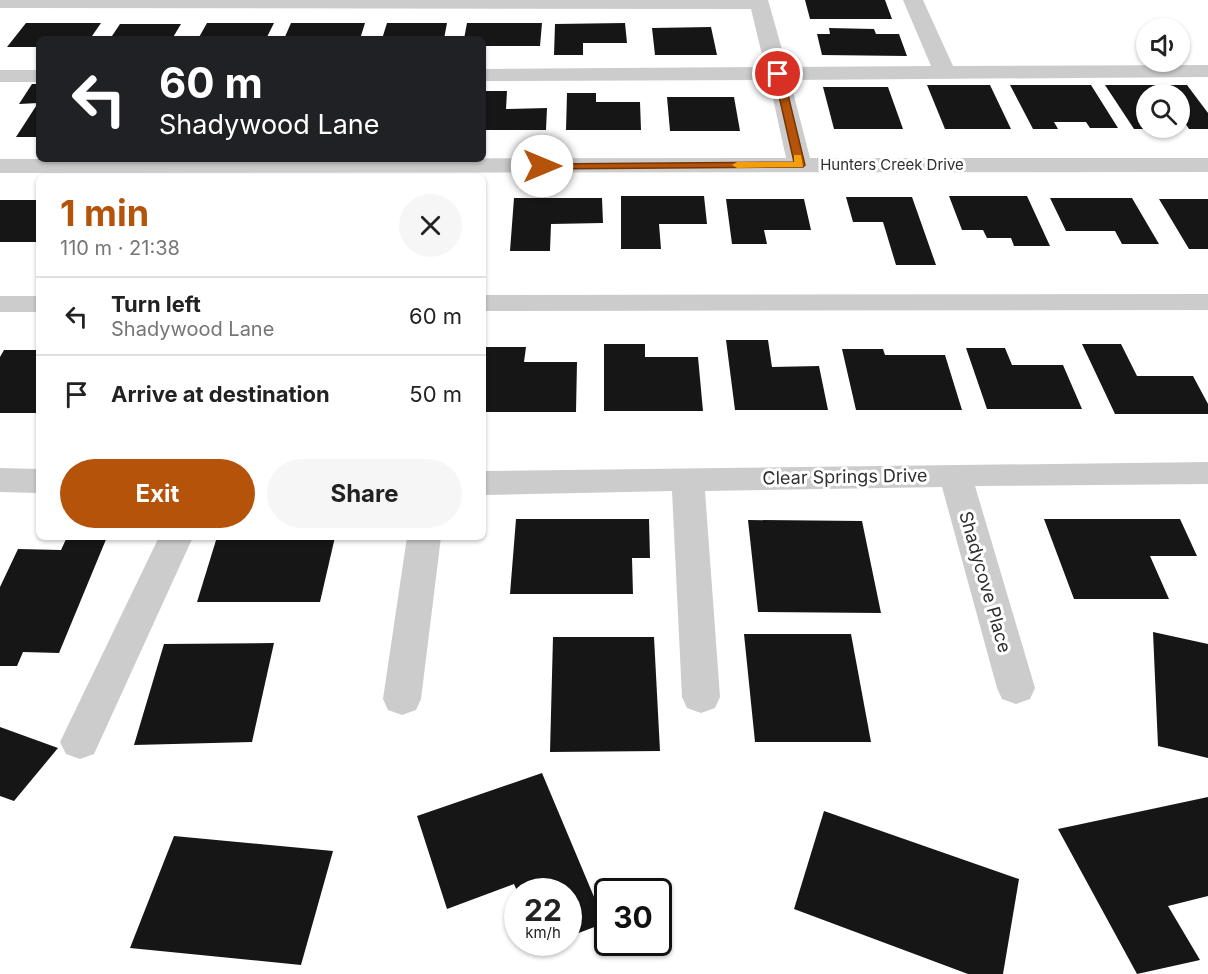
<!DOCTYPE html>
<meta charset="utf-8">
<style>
body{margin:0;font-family:Inter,sans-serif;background:#f6f6f6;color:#222;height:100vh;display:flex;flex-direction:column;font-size:22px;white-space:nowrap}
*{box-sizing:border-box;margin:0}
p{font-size:20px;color:#767676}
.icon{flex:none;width:33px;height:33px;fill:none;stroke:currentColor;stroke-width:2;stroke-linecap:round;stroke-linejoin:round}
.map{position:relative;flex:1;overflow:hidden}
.details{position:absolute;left:36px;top:174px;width:450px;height:366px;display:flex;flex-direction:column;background:#fff;border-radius:9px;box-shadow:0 2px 4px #0004}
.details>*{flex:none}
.top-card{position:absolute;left:36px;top:36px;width:450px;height:126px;border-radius:9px;box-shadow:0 2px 4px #0004;background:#202124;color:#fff;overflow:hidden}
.controls{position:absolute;left:1136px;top:18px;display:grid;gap:12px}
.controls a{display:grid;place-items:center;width:54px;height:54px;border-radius:50%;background:#fff;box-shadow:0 2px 4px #0004;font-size:30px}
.speed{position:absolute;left:504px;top:878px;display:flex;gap:12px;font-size:30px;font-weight:700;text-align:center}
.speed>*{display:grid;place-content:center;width:78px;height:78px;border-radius:50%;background:#fff;box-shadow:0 2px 4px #0004;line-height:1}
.speed small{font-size:15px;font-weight:400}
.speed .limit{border:3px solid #111;border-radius:9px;background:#fff;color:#111}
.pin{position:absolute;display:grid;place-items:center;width:51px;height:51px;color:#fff;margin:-26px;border:3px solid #fff;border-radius:50%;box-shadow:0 2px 6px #0007}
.me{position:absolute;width:66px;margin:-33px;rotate:90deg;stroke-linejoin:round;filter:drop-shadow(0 0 4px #0008)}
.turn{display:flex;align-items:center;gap:21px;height:126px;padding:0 24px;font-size:27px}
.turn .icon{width:78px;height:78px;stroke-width:2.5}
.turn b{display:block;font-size:42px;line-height:51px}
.round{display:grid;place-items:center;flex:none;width:63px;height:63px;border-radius:32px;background:#f6f6f6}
.head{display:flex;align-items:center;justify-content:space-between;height:102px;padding:0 24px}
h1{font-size:36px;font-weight:700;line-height:45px;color:#b45309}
.primary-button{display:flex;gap:12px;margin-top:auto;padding:12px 24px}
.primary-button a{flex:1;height:69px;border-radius:36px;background:#b45309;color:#fff;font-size:24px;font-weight:700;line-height:69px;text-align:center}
.primary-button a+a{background:#f6f6f6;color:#222}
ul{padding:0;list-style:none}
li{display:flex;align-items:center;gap:18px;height:78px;padding:0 24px;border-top:2px solid #e0e0e0}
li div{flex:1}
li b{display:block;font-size:22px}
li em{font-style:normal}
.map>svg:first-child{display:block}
.building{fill:#161616}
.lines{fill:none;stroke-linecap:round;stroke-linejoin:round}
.minor{fill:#ccc;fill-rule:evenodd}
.route{fill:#b45309;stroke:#753606;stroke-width:1.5}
.slow{fill:#f59e0b}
.labels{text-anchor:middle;stroke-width:6;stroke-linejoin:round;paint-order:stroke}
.far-street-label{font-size:15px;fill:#2f2f2f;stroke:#fff}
.street-label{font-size:18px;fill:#2f2f2f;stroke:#fff}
</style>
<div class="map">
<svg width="1208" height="974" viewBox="0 0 1208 974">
<rect width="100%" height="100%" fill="#fff"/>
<!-- building -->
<g class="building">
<path d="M805 0H885L892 19H810Z"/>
<path d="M26 23H101L90 39H39V47H7Z"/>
<path d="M207 23H274L266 39H198Z"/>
<path d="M291 23H365L360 39H284Z"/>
<path d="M387 23H447L444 39H382Z"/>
<path d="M467 23H542L540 46H483V39H464Z"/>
<path d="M625 23 627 43H583V55H554L555 24Z"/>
<path d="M120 24H181L172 39H110Z"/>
<path d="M711 27 717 55H655L652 28Z"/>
<path d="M829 28 874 29 876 34H899L907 56 822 55 817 34H830Z"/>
<path d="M32 84H39V137H16L38 103 19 104Z"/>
<path d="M927 85H990L1011 129H945Z"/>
<path d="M1010 85H1091L1118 128H1090L1086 122H1054L1058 129H1033Z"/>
<path d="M1105 85H1187L1208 113V129H1189L1185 123H1179V94H1146V129H1134Z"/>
<path d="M823 87H888L903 129H834Z"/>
<path d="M483 91H507L506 109 547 108 546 130H483Z"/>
<path d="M567 93H596V102H640L641 130H566Z"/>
<path d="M667 97H734L740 131H670Z"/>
<path d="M621 196H704L707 224H659L661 249H621Z"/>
<path d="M949 196H1027L1050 246H1014L1011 238H987L983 230H962Z"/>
<path d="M846 197H912L936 265H896L883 222H853Z"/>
<path d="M514 198H602L603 223 551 224 550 251H510Z"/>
<path d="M1050 198H1132L1159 244H1122L1115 231H1066Z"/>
<path d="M726 199H804L811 230H764L767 244H732Z"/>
<path d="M1159 199H1208V249H1189Z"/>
<rect x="0" y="200" width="39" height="42"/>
<path d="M726 340H768L772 367 819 366 828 410H735Z"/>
<path d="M604 344H645V357H698L703 411H604Z"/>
<path d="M1082 344H1121L1137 376H1193L1208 404V414H1115Z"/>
<path d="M486 347H526L524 362H577L576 412H483Z"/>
<path d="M966 348H1005L1012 365H1063L1082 409H987Z"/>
<path d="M842 349H883L885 355H945L962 410H856Z"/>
<path d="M4 350H39V413H0V357Z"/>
<path d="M516 519H649L650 558H632L633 594H510Z"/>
<path d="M1044 519H1180L1197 556H1150L1169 599H1074Z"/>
<path d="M748 520 862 521 881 613 758 612Z"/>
<path d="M67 537H107L59 653 23 652 17 666H0V587L18 549 61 550Z"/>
<path d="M217 537H335L320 602H197Z"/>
<path d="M1153 632 1208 644V758L1158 746Z"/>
<path d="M744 634H851L871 742H755Z"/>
<path d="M553 637H654L660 751 550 752Z"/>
<path d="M274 643 252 742 134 745 164 644Z"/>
<path d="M0 727 58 748 14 801 0 796Z"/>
<path d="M542 773 605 923 568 937V891H517L514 884 447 909 417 816Z"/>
<path d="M1208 797V896L1168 906 1200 960 1137 974 1058 829Z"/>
<path d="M824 811 1019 879 1003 974H968L794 909Z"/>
<path d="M174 836 333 851 301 965 130 948Z"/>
</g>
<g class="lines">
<!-- minor -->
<g class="minor">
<path d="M0 0H768L787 67 931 66 903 0H923L953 66 1208 65V77L790 80 810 158H1208V172L0 173V159L786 158 769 80 483 81V69L765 67 751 9 0 8Z"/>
<rect x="0" y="70" width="39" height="12"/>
<path d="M1208 294V310L483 311V295Z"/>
<rect x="0" y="296" width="39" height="16"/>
<path d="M1208 462V484L975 486 1035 688 1030 699 1016 704 1002 699 997 688 942 487 705 491 720 697 715 708 701 713 687 708 682 697 672 491 483 495V471Z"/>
<path d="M0 468 39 469V493L0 492Z"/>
<path d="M159 537H193L94 754 80 759 66 754 60 742Z"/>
<path d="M407 537H441L421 699 416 710 402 715 388 710 383 699Z"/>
</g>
</g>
<!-- route -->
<path class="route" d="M778 71 783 74 805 165 803 167 542 169 537 166 542 164 794 162 774 74Z"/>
<!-- slow -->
<path class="slow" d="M794 155H801L803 167 737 168 732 165 737 162H794Z"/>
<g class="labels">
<!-- far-street labels -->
<g class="far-street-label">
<text x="892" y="170">Hunters Creek Drive</text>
</g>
<!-- street labels -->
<g class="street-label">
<text transform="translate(845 477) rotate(-1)" y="6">Clear Springs Drive</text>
<text transform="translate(985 582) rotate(74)" y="6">Shadycove Place</text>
</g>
</g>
</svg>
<div class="controls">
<a><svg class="icon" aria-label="sound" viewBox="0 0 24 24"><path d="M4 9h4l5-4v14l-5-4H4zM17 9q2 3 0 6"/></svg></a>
<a><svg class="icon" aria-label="search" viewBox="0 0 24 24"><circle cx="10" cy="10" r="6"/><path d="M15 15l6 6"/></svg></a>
</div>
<div class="speed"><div>22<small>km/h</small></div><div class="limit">30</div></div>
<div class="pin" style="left:778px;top:74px;background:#d93025"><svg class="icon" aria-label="arrive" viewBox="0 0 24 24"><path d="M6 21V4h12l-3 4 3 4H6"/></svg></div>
<svg class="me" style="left:542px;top:166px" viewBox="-20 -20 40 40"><circle r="19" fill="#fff"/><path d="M0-13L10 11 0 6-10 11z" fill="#b45309"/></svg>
<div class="top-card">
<div class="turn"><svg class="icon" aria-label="left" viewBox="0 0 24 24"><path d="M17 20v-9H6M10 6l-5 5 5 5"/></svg><div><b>60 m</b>Shadywood Lane</div></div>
</div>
<section class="details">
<div class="head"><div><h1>1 min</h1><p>110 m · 21:38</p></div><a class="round"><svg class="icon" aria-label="close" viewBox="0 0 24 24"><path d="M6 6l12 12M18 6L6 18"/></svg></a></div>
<ul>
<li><svg class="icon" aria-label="left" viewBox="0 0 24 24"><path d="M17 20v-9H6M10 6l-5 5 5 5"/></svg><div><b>Turn left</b><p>Shadywood Lane</p></div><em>60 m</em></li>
<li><svg class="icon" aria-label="arrive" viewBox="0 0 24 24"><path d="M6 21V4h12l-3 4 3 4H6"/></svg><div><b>Arrive at destination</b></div><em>50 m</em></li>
</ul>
<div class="primary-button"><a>Exit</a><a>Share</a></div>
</section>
</div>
